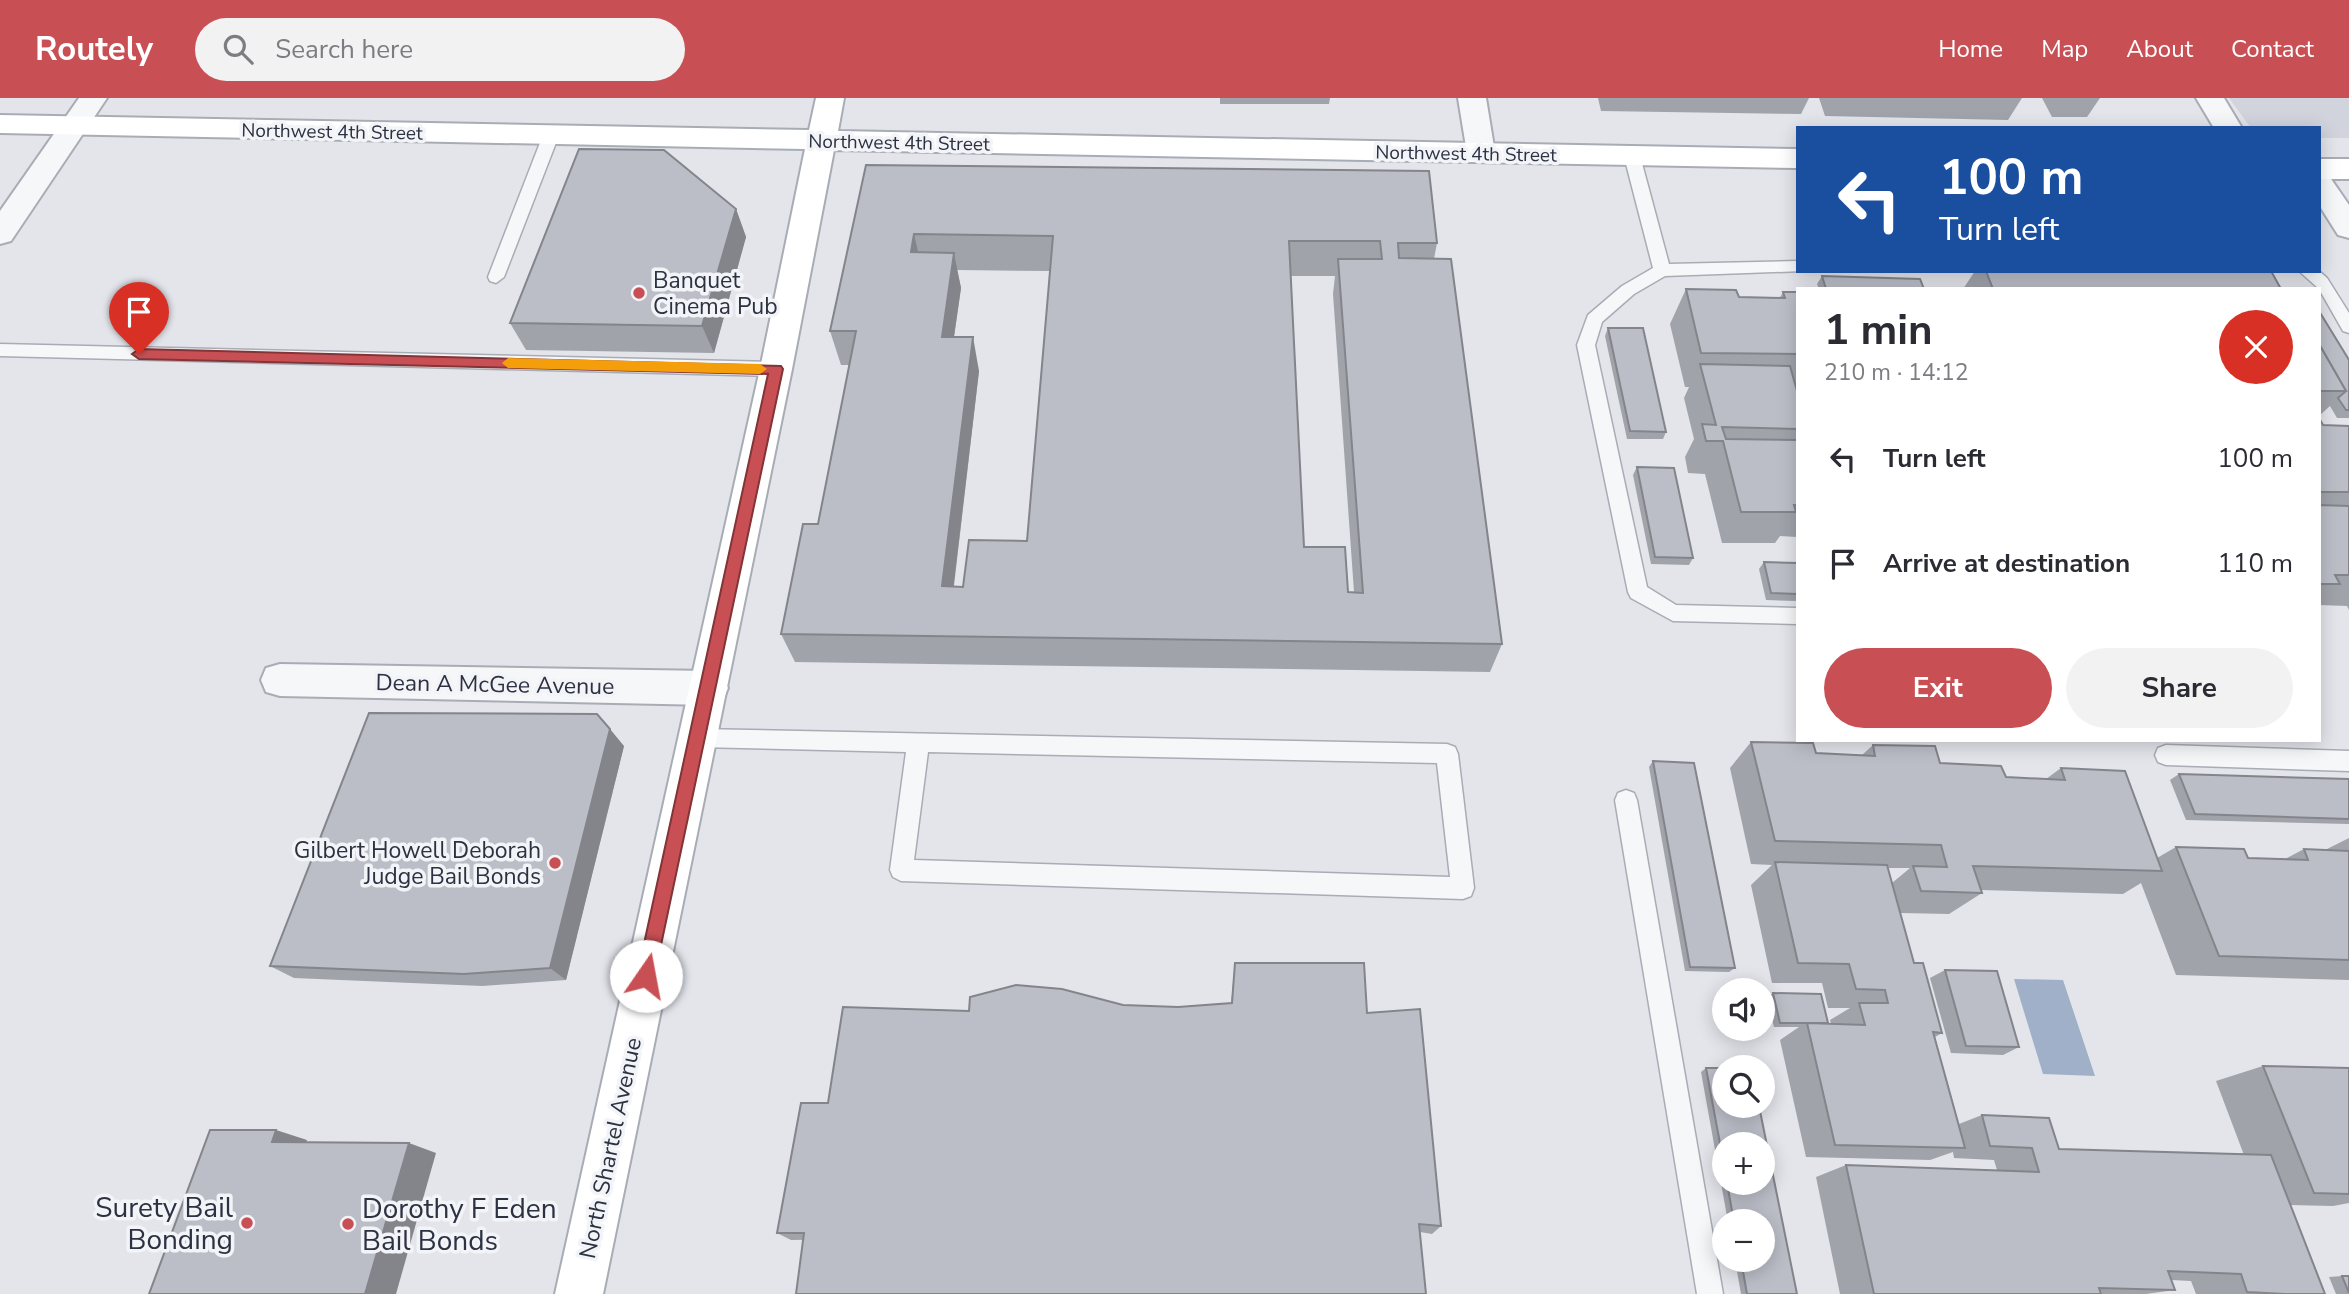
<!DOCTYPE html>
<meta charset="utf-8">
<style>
body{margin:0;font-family:"Nunito Sans",sans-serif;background:#f2f2f3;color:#2b2b33;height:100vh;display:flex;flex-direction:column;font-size:26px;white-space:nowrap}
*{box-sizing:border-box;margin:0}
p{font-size:23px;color:#7c7c81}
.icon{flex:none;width:38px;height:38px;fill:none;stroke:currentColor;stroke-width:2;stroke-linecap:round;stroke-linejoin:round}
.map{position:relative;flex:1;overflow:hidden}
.panel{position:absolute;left:1796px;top:189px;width:525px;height:455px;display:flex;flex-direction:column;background:#fff;border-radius:0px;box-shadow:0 4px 18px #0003}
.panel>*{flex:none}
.guide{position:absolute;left:1796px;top:28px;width:525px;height:147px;border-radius:0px;box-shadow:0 4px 18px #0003;background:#1a4fa0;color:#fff;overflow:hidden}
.fabs{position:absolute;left:1712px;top:880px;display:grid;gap:14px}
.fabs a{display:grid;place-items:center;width:63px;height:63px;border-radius:50%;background:#fff;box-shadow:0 4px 18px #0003;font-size:35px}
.pin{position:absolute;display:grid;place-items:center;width:60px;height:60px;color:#fff;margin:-72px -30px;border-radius:50% 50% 50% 0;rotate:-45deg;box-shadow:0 0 7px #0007}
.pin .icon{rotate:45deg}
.me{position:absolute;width:77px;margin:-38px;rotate:12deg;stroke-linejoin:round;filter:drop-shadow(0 0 5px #0008)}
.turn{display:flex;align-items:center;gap:24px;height:147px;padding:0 28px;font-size:32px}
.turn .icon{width:91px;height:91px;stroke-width:2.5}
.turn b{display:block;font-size:49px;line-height:60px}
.round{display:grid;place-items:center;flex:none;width:74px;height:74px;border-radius:37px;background:#f2f2f3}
.head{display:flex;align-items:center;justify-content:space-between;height:119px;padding:0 28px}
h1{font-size:42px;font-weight:700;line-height:52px}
.primary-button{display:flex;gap:14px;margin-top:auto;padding:14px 28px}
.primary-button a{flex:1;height:80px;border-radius:42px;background:#c85055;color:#fff;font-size:28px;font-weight:700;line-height:80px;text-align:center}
.primary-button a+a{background:#f2f2f3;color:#2b2b33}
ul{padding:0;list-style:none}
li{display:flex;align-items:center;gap:21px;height:105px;padding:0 28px}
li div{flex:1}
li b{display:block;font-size:26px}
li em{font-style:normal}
header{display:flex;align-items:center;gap:42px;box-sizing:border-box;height:98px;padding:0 35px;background:#c85055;color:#fff}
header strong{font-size:33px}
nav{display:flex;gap:38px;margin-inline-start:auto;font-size:24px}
.search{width:490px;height:63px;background:#f2f2f3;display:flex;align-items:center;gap:18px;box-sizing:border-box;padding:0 24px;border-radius:38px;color:#7c7c81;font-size:26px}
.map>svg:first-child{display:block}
.built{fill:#d1d4dc}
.water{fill:#a0b0c8}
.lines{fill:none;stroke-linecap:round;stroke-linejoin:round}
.lane-casing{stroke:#a8acb5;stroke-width:3}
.street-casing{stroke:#a8acb5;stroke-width:4}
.secondary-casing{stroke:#a8acb5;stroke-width:4}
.lane{fill:#f6f7f9;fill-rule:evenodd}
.street{fill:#f6f7f9;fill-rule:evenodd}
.secondary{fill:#fff;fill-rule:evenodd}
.wall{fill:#a1a3ab;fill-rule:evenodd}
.shaded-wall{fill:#83858b}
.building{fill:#bbbec7;stroke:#83858b;stroke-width:2;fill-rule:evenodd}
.route{fill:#c85055;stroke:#823437;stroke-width:2}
.slow{fill:#f59e0b}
.poi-dot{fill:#c85055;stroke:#f3f4f8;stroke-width:2.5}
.labels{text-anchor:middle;stroke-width:7;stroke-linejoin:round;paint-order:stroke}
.far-street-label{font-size:19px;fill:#2c3242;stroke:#f3f4f8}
.poi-label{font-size:23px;fill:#2c3242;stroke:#f3f4f8;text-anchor:start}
.street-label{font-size:23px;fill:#2c3242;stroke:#f3f4f8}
.near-poi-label{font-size:28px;fill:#2c3242;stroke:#f3f4f8;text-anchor:end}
</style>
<header>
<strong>Routely</strong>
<div class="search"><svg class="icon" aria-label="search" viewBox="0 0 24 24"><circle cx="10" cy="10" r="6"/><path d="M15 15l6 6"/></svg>Search here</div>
<nav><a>Home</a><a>Map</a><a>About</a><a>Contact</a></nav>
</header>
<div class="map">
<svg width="2349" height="1196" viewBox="0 0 2349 1196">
<rect width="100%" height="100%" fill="#e3e5eb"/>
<!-- built -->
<path class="built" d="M2229 0H2349V40H2319V30H2251Z"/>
<!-- water -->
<path class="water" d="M2014 881 2063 882 2095 978 2043 976Z"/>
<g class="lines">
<defs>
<g id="lane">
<path d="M551 32 559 37 504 179 496 185 490 183 488 179 543 37Z"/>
<path d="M1632 53 1640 58 1669 166 1797 163V173H1803L1665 178 1634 196 1602 224 1595 247 1647 489 1676 507 1797 510V526L1673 523 1631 500 1628 494 1577 247 1588 217 1622 188 1653 170 1624 58Z"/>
<path d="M2299 173H2319L2327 180 2349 215V235L2343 233 2319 191Z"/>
<path d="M0 246 776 264 782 266 785 271 782 276 776 278 0 258Z"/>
<path d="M697 631 1447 646 1455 649 1458 656 1474 790 1471 798 1463 801 901 783 893 779 890 772 906 654 697 649 689 647 686 640 689 633ZM928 654 1437 665 1450 779 914 762Z"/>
<path d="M2166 647 2349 653V673L2166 667 2158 664 2155 657 2158 650Z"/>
<path d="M1626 692 1634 695 1637 702 1723 1196H1697L1615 702 1618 695Z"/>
</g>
<g id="street">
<path d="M79 0H107L11 143 0 146V113Z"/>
<path d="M1458 0H1486L1495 55 1491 62 1481 64 1471 62 1467 55Z"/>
<path d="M2196 0H2224L2242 30H2214Z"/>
<path d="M2319 75 2329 78 2349 107V140L2338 137 2319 107Z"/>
<path d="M280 566 709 573 723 578 728 590 723 602 709 607 280 598 266 594 261 582 266 570Z"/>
</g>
<g id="secondary">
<path d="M816 0H844L838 33 1797 51V70L834 52 792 271 603 1196H555L760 271 805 51 0 35V17L809 32Z"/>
<rect x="2319" y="61" width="30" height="20"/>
</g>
</defs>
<!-- lane casing -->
<use href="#lane" class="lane-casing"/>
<!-- street casing -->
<use href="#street" class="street-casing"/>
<!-- secondary casing -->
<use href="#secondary" class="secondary-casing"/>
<!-- lane -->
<use href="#lane" class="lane"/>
<!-- street -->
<use href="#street" class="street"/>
<!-- secondary -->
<use href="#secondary" class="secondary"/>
</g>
<!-- wall -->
<g class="wall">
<path d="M1220 0H1330L1329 6H1220Z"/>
<path d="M1598 0H1809L1801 16 1601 13Z"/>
<path d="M1819 0H2022L2008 22 1825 18Z"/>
<path d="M2042 0H2100L2087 19H2052Z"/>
<path d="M866 67 1437 145 1434 161 1502 546 1490 574 795 564 781 536 818 426 849 267H841L830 233ZM957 172 1050 173 1027 443 963 489 954 488 979 273 954 239 961 190ZM1291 178H1335L1333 196 1354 494H1348L1304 449Z"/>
<path d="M736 111 746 139 714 255 526 252 510 225Z"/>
<path d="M1975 173H2271L2280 190 2305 191H1963Z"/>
<path d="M1822 178 1924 191H1819L1817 186Z"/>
<path d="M1686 191 1739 199 1780 200 1783 194H1797V439L1780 438 1775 445H1722L1705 376 1688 375 1685 359 1694 341 1684 300 1689 289H1685L1670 226Z"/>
<path d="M2319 213 2349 262V320H2337L2330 308 2319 318Z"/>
<path d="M1608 230 1666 334 1663 341H1627L1605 238Z"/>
<path d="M2319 320 2323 327 2349 328V512L2347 508 2319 507Z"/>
<path d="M1637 369 1693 460 1689 467 1651 466 1633 377Z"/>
<path d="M1764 464 1797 465V503L1766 502 1759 471Z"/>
<path d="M1751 644 1816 655 1862 657 1873 647 1940 665 2006 679 2046 681 2061 670 2157 760 2176 749 2248 760 2285 761 2304 751 2325 752 2349 740V882L2176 877 2141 785 2123 796 1981 792 1982 795 1949 816 1900 815 1914 865 1942 935 1935 939 1959 1026 1982 1017 2059 1051 2244 1057 2216 983 2263 968 2349 970V1105L2333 1108 2290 1107 2325 1196H2196L2191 1183 2171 1182 2175 1192 2146 1196H1840L1816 1079 1846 1067 1997 1072 1994 1062 1954 1060 1953 1054 1930 1062 1806 1059 1780 942 1799 929H1774L1767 899 1773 895 1828 925H1831L1830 922 1850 910H1828L1822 885H1772L1751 787 1772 767 1751 766 1730 670ZM1888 770H1910L1892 785Z"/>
<path d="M624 648 566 882 482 888 294 880 270 868Z"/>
<path d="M1653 663 1735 870 1729 874 1685 873 1649 669Z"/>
<path d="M2179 676 2349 681V726L2186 722 2170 682Z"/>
<path d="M1235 865 1367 915 1441 1128 1432 1136 1420 1134 791 1142 777 1135 828 1005 969 913 1123 907 1178 909 1231 905Z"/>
<path d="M1945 872 2019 949 2003 957 1951 955 1930 880Z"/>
<path d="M1706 970H1724V1008H1759L1797 1196H1741L1735 1162H1762V1124H1728L1701 974ZM1724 1046H1762V1085H1724Z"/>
<path d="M2342 1178 2349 1196H2336L2329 1179Z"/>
</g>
<!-- shaded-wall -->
<g class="shaded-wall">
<path d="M736 111 746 139 714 255 702 228Z"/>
<path d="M914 136 922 171 911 154Z"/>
<path d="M954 155 961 190 949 273 942 239Z"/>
<path d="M973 239 979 273 950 518 942 488Z"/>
<path d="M610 631 624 648 566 882 550 870Z"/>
<path d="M276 1032 307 1042 303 1054 272 1044Z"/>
<path d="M409 1045 436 1055 396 1196H365Z"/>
</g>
<!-- building -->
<g class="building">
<path d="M579 51 664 52 736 111 702 228 510 225Z"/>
<path d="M866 67 1429 73 1437 145H1398L1399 160 1451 161 1502 546 781 536 803 426H818L856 233H830ZM914 136 1053 138 1027 443 969 442 963 489 942 488 973 239H942L954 155 911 154ZM1289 143H1380L1382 161H1338L1363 495 1348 494 1345 449H1304Z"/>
<path d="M1986 173H2271L2281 191H1993Z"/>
<path d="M1822 178 1920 181 1924 191H1826Z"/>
<path d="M1686 191 1736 192 1739 199 1785 200 1783 194H1797V256L1701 255Z"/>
<path d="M2319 213 2349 262V312H2346L2338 300 2346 293 2319 246Z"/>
<path d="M1608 230H1643L1666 334 1630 333Z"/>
<path d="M2319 246 2346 293H2319Z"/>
<path d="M1700 266 1790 268 1797 293V331L1722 329 1726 341 1797 342V407H1794L1796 414H1741L1723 343H1706L1702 326 1716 327Z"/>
<path d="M2319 320 2323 327 2349 328V394H2319Z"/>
<path d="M1637 369 1674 370 1693 460 1655 459Z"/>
<path d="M2319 407 2349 408V477H2335L2340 486H2319Z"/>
<path d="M1764 464 1797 465V496L1771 495Z"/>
<path d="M369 615 597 616 610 631 550 870 464 876 270 868Z"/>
<path d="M1751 644 1813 645 1816 655 1875 658 1873 647 1935 648 1940 665 2001 668 2006 679 2065 682 2061 670 2125 673 2162 773 1973 768 1982 795 1921 793 1913 768 1947 769 1941 747 1775 743Z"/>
<path d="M1653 663 1694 665 1735 870 1690 869Z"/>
<path d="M2179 676 2349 681V721L2195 716Z"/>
<path d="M2176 749 2244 751 2248 760 2308 762 2304 751 2349 753V862L2219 858Z"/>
<path d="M1775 764 1887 767 1914 865H1923L1942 935 1933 934 1965 1050 1835 1047 1807 925 1865 927 1859 905H1888L1885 892 1856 891 1849 866 1798 865Z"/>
<path d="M1235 865H1364L1367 915 1420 911 1441 1128 1419 1126 1426 1196H796L804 1135H777L801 1005H828L843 909 969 913 970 899 1016 887 1062 891 1123 907 1178 909 1232 905Z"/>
<path d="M1945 872 1997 873 2019 949 1966 948Z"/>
<path d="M1773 895 1821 896 1828 925H1780Z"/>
<path d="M2263 968 2349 970V1096L2314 1095Z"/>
<path d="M1706 970H1724V1008H1759L1797 1196H1747L1741 1162H1762V1124H1734L1727 1085H1762V1046H1724V1067Z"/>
<path d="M1982 1017 2049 1020 2059 1051 2271 1057 2325 1196H2285L2247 1194 2241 1176 2168 1173 2175 1192 2099 1190 2101 1196H1874L1846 1067 2039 1074 2032 1050 1990 1048Z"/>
<path d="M210 1032H276L272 1044 409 1045 365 1196H149Z"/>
<path d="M2342 1178H2349V1195Z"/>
</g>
<!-- route -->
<path class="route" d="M139 251 781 268 783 271 653 885 646 887 640 885 637 878 768 276 139 261 132 256Z"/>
<!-- slow -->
<path class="slow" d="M508 260 760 266 767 271 760 276 508 270 502 265Z"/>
<!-- markers -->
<g class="poi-dot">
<circle cx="639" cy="195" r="7"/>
<circle cx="555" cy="765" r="7"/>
<circle cx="247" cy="1125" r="7"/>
<circle cx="348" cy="1126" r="7"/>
</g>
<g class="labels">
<!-- far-street labels -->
<g class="far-street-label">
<text transform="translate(332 33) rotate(1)" y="7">Northwest 4th Street</text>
<text transform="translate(899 44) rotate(1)" y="7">Northwest 4th Street</text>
<text transform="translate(1466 55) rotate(1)" y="7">Northwest 4th Street</text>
</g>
<!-- poi labels -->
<g class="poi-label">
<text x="653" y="190">Banquet<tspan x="653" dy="26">Cinema Pub</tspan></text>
<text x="541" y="760" text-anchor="end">Gilbert Howell Deborah<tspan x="541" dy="26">Judge Bail Bonds</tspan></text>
</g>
<!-- street labels -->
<g class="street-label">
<text transform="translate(495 586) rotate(1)" y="8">Dean A McGee Avenue</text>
<text transform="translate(610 1050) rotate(-78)" y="8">North Shartel Avenue</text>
</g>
<!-- near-poi labels -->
<g class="near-poi-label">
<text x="233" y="1119">Surety Bail<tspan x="233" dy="32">Bonding</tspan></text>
<text x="362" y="1120" text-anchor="start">Dorothy F Eden<tspan x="362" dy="32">Bail Bonds</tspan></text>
</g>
</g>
</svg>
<div class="fabs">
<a><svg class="icon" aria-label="sound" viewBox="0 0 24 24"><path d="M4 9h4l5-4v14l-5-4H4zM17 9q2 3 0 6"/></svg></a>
<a><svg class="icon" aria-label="search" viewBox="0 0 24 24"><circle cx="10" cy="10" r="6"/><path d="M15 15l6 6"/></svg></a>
<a>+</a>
<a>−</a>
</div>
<div class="pin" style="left:139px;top:256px;background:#d93025"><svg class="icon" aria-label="arrive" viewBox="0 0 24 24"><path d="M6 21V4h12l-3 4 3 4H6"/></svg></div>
<svg class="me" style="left:646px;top:878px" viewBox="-20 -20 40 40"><circle r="19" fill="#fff"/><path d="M0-13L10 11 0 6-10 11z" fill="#c85055"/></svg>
<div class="guide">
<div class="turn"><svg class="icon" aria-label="left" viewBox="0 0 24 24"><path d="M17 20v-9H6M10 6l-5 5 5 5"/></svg><div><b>100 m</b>Turn left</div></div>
</div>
<section class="panel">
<div class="head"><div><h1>1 min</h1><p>210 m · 14:12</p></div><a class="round" style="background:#d93025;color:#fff"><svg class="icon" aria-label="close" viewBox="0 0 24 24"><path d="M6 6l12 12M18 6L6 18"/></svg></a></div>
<ul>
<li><svg class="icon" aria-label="left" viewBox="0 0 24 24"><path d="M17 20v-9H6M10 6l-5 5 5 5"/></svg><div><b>Turn left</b></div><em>100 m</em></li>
<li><svg class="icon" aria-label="arrive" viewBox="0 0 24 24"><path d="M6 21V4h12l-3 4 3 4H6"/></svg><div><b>Arrive at destination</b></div><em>110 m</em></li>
</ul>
<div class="primary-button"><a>Exit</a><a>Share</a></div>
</section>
</div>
